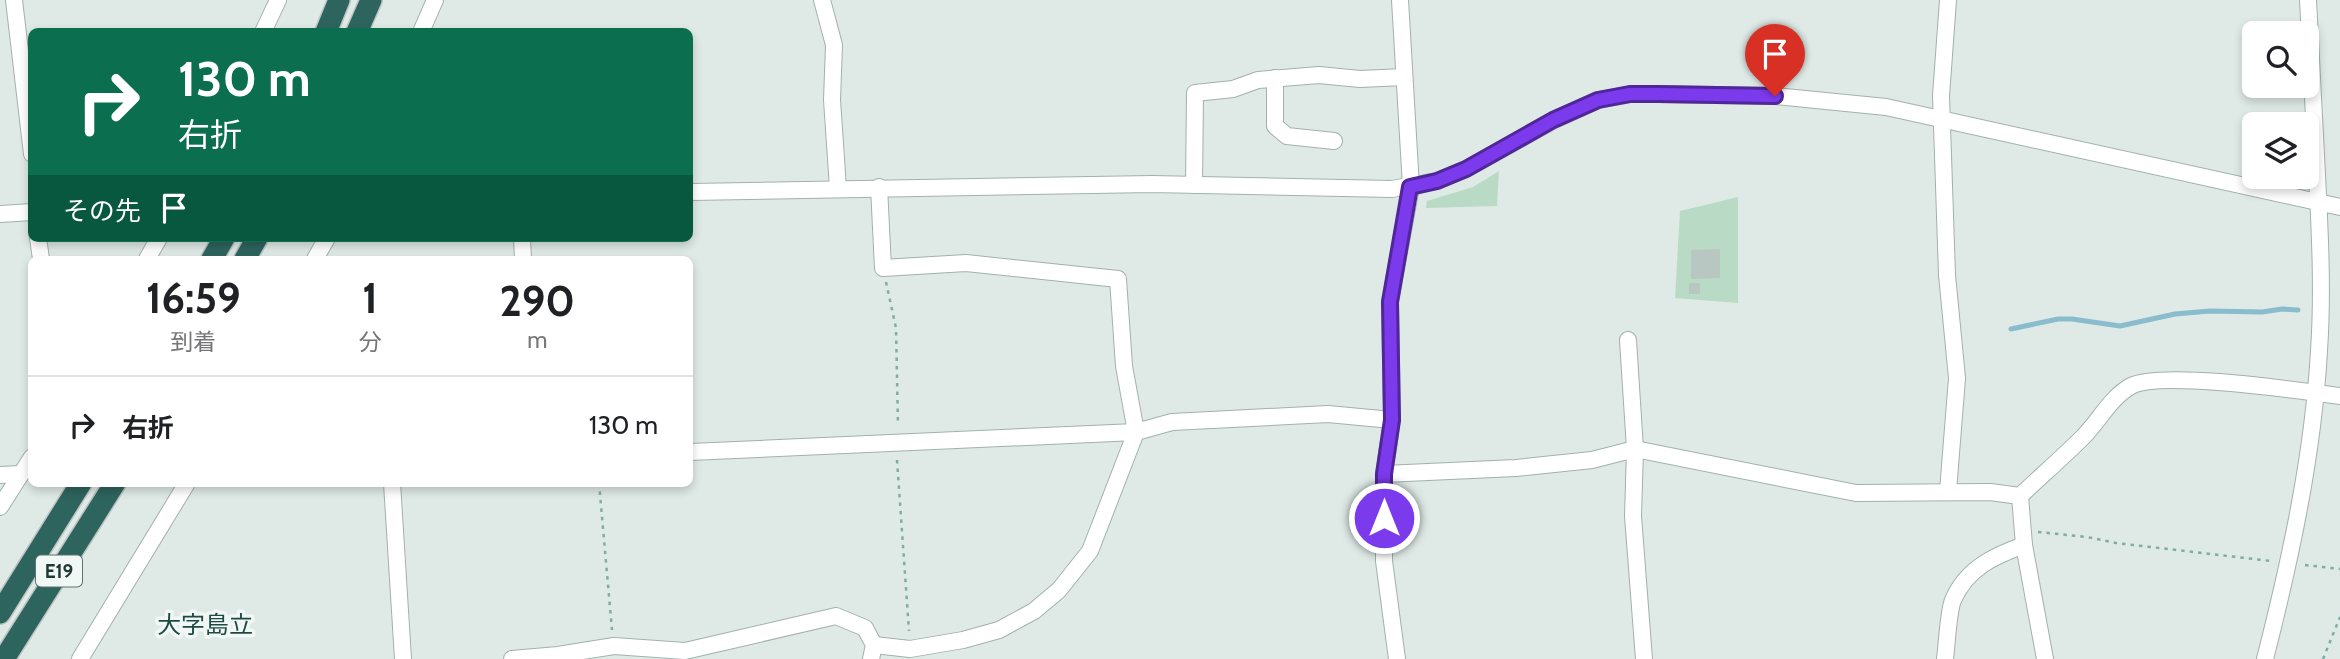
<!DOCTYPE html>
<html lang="ja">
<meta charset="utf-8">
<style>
body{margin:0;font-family:Cabin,"Noto Sans JP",sans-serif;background:#f2f2f2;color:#202124;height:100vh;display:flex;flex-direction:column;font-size:26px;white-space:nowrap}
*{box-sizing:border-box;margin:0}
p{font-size:23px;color:#757577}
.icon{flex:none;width:38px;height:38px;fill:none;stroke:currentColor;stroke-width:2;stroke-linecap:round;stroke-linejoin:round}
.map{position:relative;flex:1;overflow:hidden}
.sheet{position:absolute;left:28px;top:256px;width:665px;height:231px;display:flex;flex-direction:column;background:#fff;border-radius:10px;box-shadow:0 4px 10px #0003}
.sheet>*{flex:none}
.guide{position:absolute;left:28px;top:28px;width:665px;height:214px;border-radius:10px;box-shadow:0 4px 10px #0003;background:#0b6e4f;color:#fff;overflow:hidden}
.buttons{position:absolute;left:2242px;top:21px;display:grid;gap:14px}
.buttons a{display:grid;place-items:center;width:77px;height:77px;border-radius:10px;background:#fff;box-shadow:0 4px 10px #0003;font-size:35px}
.pin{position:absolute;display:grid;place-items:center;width:60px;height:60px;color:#fff;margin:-72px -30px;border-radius:50% 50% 50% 0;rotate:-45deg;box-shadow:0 0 7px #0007}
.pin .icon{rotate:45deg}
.me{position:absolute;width:77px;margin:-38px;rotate:0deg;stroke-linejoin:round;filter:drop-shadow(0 0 5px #0008)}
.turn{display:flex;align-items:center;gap:24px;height:147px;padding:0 35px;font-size:32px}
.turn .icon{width:91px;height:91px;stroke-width:2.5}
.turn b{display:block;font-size:49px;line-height:60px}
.then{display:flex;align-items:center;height:66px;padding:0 35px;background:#0003;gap:14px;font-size:26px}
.eta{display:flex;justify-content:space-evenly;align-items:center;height:119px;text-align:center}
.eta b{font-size:42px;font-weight:700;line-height:49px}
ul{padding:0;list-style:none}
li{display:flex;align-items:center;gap:21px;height:98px;padding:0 35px;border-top:2px solid #e0e0e0}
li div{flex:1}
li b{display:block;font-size:26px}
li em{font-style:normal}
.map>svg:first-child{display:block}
.green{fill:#b9dac5}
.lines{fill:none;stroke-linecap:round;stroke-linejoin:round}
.stream{stroke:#89bccd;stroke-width:5}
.building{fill:#b8c7c2}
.minor-casing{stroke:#a2b1ad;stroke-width:18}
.highway-casing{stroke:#bcc4c2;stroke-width:24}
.path{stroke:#81aca3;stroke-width:2.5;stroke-dasharray:3.5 5;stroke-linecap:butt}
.minor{stroke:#fff;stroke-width:16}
.highway{stroke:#2e645e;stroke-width:21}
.route-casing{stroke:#51269a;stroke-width:18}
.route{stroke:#7c3aed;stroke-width:12}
.labels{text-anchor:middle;stroke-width:7;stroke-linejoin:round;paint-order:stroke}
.shield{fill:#f0f7f4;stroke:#5f726e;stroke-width:2}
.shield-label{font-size:19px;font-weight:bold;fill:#213935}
.quarter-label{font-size:24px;fill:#1e4a44;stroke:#f0f7f4}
</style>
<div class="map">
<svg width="2340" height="659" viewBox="0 0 2340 659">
<rect width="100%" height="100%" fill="#dfeae6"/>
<!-- green -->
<g class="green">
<path d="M1499 171 1497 206 1426 208 1427 201 1473 187Z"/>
<path d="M1738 197V303L1675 298 1680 211Z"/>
</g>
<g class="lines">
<!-- stream -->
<path class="stream" d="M2011 329 2058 319H2072L2120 326 2175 314 2210 311 2262 312 2282 309 2298 310"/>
</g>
<!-- building -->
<g class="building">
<path d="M1720 249V278L1691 279V250Z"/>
<rect x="1689" y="283" width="11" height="11"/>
</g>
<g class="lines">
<defs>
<g id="minor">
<path d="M14 0 32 154"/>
<path d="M822 0 834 45 832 100 838 188"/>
<path d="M263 32 278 0"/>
<path d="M421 32 435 0"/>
<path d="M1275 78V126L1287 136 1334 141"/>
<path d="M1194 185 1195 93 1233 89 1258 80 1319 75 1360 79 1404 77"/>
<path d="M690 192 1152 184 1392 189 1437 181 1466 169 1554 120 1598 100 1631 94H1658L1775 96 1886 107 2340 207"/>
<path d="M0 214 32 212"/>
<path d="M38 238 41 259"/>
<path d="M522 238 523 259"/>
<path d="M147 259 159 238"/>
<path d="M315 259 327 238"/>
<path d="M1628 340 1635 449 1633 516 1644 659"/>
<path d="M690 452 1136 432 1172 422 1328 414 1392 420"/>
<path d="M1384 474 1516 468 1592 460 1635 449 1856 493 1990 492 2020 496C2041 476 2063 457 2083 437 2099 421 2111 397 2131 386 2161 370 2301 391 2340 396"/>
<path d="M0 475 21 474"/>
<path d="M392 483 403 659"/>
<path d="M1948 491 1957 378 1947 275 1941 96 1948 0"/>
<path d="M2020 496 2024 545 2045 659"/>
<path d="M0 507 32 457"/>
<path d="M874 645 910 649 963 640 999 630 1034 611 1059 590 1090 551 1136 432 1124 366 1118 279 966 263 883 268 879 187"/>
<path d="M80 659 187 483"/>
<path d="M512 659 558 655 614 646 685 651 836 616 865 628 874 645 871 659"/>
<path d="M1397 659 1384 561V474L1392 420 1390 301 1411 187 1400 0"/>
<path d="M1945 659C1947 644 1948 613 1953 600 1967 568 1994 556 2024 545"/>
<path d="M2265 659C2291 557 2313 455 2319 351 2323 292 2320 234 2317 175 2314 117 2311 58 2308 0"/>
</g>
<g id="highway">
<path d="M326 32 339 0"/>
<path d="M357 32 371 0"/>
<path d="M212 259 224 238"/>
<path d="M245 259 257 238"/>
<path d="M0 613 81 483"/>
<path d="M4 659 115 483"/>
</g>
</defs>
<!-- minor casing -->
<use href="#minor" class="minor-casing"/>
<!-- highway casing -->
<use href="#highway" class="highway-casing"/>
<!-- path -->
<g class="path">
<path d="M886 282 896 328 898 425"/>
<path d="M897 460 909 631"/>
<path d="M599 483 612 630"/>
<path d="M2038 532 2087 537 2116 543 2271 561"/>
<path d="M2305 565 2340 569"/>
<path d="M2323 659 2340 617"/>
</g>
<!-- minor -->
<use href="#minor" class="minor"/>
<!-- highway -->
<use href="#highway" class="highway"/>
</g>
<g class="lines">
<defs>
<path id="route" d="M1384 518V474L1392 420 1390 302 1410 187 1437 181 1466 169 1553 120 1598 100 1630 94H1658L1775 96"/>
</defs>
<!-- route casing -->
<use href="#route" class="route-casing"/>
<!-- route -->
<use href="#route" class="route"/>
</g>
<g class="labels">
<!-- shield labels -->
<rect class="shield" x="36" y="555.5" width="46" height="31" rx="5"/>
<g class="shield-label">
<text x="59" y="578">E19</text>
</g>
<!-- quarter labels -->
<g class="quarter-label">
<text x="205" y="633">大字島立</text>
</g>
</g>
</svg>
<div class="buttons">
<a><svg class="icon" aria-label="search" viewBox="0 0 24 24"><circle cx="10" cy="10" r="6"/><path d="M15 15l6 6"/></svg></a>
<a><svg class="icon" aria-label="layers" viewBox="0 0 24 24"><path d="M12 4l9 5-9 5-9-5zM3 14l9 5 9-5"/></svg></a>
</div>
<div class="pin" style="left:1775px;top:96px;background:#d93025"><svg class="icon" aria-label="arrive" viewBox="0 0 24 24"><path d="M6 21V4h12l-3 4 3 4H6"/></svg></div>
<svg class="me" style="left:1384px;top:518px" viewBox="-20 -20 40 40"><circle r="17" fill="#7c3aed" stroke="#fff" stroke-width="3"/><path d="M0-11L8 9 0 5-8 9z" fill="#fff"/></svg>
<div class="guide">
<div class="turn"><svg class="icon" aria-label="right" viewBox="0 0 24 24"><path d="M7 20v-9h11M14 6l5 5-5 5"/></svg><div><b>130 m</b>右折</div></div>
<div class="then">その先<svg class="icon" aria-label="arrive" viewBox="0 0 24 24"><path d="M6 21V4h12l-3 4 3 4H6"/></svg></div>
</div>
<section class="sheet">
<div class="eta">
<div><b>16:59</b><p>到着</p></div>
<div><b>1</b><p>分</p></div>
<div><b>290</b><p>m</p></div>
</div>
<ul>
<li><svg class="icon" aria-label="right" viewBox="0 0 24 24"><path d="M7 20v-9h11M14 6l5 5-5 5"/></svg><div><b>右折</b></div><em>130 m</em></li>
</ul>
</section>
</div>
